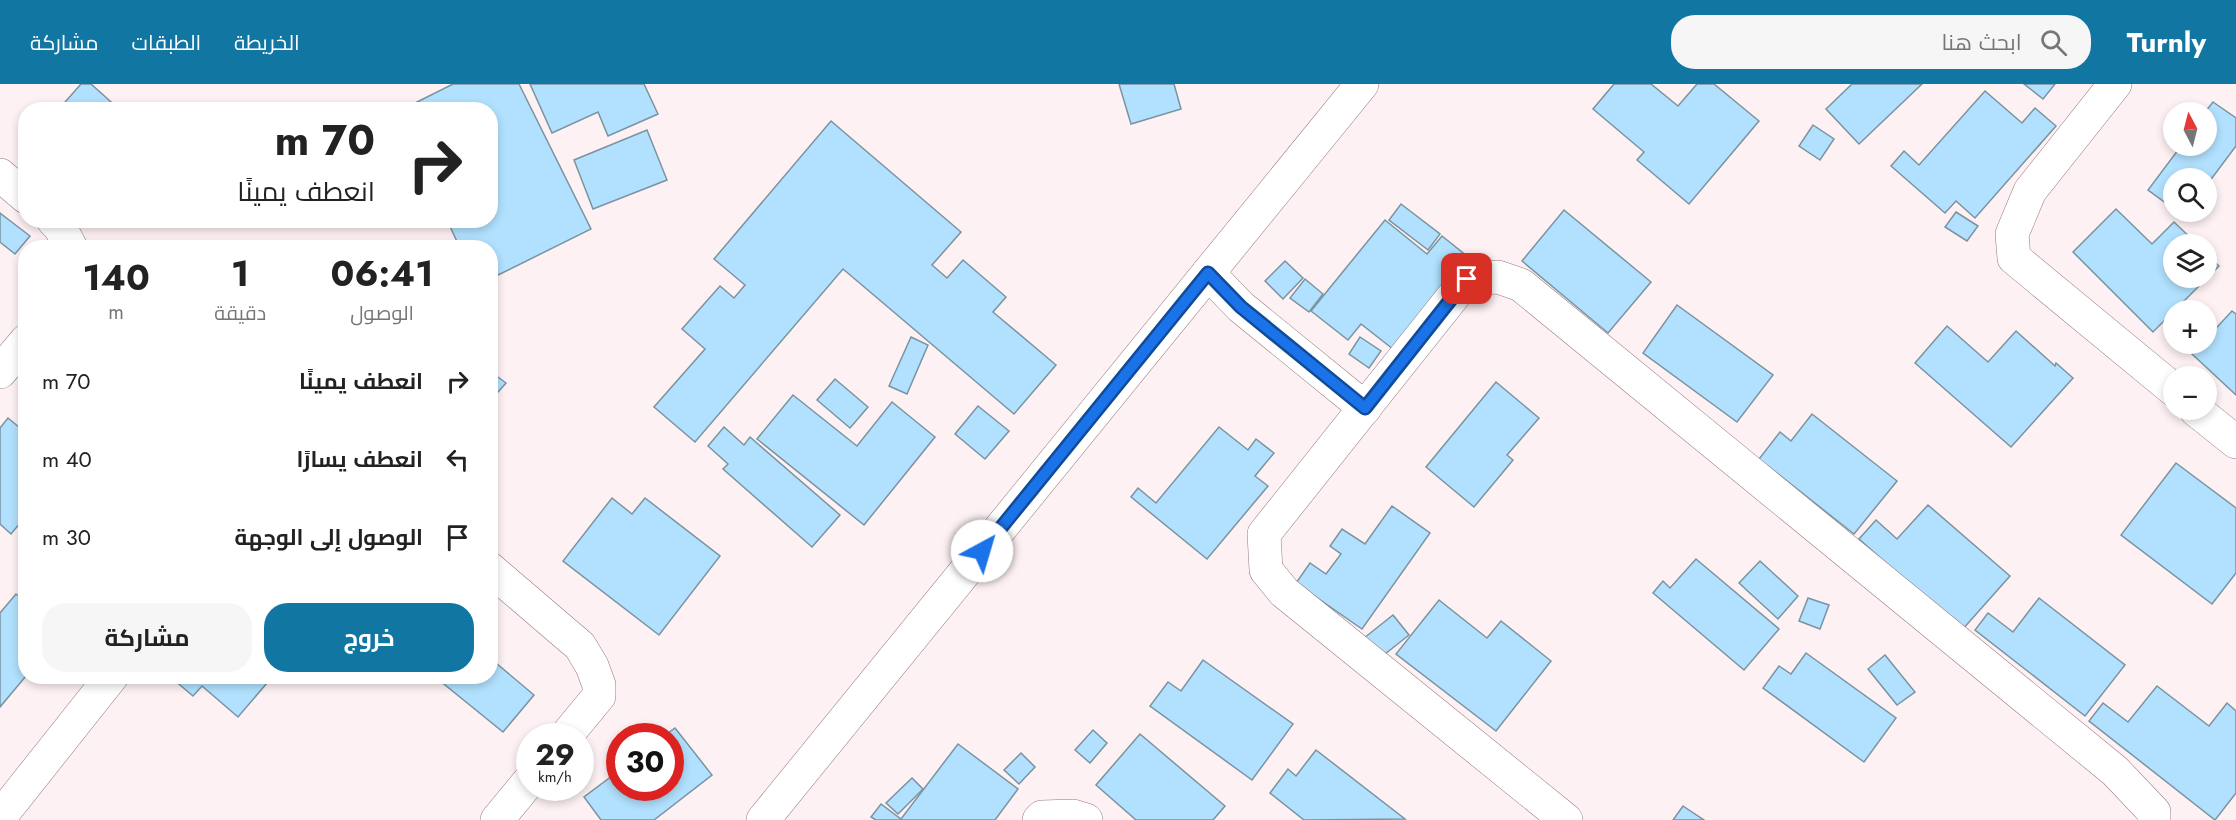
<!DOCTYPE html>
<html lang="ar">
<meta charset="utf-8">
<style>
body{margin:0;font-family:Jost,Cairo,sans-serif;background:#f6f6f6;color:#222;direction:rtl;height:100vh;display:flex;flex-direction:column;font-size:22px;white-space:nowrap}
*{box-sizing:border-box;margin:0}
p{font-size:20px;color:#767676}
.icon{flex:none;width:33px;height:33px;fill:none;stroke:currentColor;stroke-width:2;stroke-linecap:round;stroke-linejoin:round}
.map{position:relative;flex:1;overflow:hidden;direction:ltr}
.drawer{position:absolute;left:18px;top:156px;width:480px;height:444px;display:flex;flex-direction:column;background:#fff;border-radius:24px;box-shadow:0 3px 9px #0003;direction:rtl}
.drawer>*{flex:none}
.banner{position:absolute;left:18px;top:18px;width:480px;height:126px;border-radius:24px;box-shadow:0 3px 9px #0003;direction:rtl;background:#fff;color:#222;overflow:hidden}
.needle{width:39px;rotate:353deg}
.fabs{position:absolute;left:2163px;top:18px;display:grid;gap:12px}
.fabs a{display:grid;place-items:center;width:54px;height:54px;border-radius:50%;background:#fff;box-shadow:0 3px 9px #0003;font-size:30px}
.speed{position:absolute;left:516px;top:639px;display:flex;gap:12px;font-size:30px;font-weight:700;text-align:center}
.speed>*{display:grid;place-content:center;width:78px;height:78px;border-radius:50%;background:#fff;box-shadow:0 3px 9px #0003;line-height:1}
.speed small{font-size:15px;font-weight:400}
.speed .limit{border:9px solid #d22;background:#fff;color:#111}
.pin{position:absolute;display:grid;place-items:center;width:51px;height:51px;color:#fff;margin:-26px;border-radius:12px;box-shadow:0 3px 9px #0006}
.me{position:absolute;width:66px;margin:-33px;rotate:39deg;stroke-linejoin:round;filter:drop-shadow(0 0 4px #0008)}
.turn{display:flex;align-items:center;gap:21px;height:126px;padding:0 24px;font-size:27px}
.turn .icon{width:78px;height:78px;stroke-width:2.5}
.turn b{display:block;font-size:42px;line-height:51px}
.eta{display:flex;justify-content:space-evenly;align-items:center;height:102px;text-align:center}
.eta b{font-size:36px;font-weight:700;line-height:42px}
.primary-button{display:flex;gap:12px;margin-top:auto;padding:12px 24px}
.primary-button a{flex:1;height:69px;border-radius:24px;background:#1176a2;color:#fff;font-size:24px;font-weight:700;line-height:69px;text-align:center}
.primary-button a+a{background:#f6f6f6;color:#222}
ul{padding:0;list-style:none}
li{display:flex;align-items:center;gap:18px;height:78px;padding:0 24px}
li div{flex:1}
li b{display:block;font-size:22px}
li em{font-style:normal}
header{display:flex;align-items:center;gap:36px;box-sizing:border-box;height:84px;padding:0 30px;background:#1176a2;color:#fff}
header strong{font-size:28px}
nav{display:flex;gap:33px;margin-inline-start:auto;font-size:21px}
.search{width:420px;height:54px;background:#f6f6f6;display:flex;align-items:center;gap:15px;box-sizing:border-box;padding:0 21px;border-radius:24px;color:#767676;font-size:22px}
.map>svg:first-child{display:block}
.building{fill:#b1e1fe;stroke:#7b93a1;stroke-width:1.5}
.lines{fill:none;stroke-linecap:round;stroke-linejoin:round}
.minor-casing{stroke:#95797e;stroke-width:34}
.minor{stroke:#fff;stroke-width:33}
.route-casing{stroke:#114b97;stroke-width:15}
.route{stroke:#1a73e8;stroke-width:10}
</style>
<header>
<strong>Turnly</strong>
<div class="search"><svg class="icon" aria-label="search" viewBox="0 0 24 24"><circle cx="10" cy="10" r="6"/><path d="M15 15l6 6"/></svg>ابحث هنا</div>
<nav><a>الخريطة</a><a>الطبقات</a><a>مشاركة</a></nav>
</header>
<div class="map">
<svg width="2236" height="736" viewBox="0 0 2236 736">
<rect width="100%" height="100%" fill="#fef1f3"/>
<!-- building -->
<g class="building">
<path d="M81 0H91L120 26H58Z"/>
<path d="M453 0H519L591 145 490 195V164H460L447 136H490V26H401Z"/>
<path d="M530 0H644L658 30 608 52 598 28 552 49Z"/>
<path d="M1119 0H1174L1181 25 1131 40Z"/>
<path d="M1614 0H1651L1678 22 1697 0H1714L1759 37 1689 120 1637 76 1644 68 1593 25Z"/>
<path d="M1852 0H1922L1859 60 1826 25Z"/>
<path d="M2024 0H2055L2043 15Z"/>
<path d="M1985 7 2022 39 2035 24 2056 42 1975 134 1956 117 1945 129 1891 82 1904 67 1919 81Z"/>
<path d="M2213 18 2236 34V62L2206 102V94H2174V125L2148 106 2181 62H2206L2205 28Z"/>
<path d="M831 37 961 148 932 181 947 194 963 176 1006 213 993 228 1056 281 1014 330 843 185 695 358 654 323 705 265 682 245 720 202 734 214 745 201 714 175Z"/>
<path d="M1813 41 1834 55 1820 76 1799 62Z"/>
<path d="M647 46 667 96 593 125 574 76Z"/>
<path d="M1401 120 1440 150 1428 166 1389 136Z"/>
<path d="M2116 125 2152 160 2174 138 2197 160H2174V194H2206V170L2219 182 2153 248 2073 168Z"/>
<path d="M1564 126 1651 198 1608 249 1522 177Z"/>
<path d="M1956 128 1978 142 1967 157 1945 143Z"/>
<path d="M0 129 30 152 15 170 0 158Z"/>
<path d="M1385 136 1427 170 1442 152 1472 176 1398 269 1361 240 1348 256 1311 227Z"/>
<path d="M1285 177 1303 194 1283 215 1265 197Z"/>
<path d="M1305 195 1323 210 1309 228 1290 214Z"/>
<path d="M1677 221 1773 291 1737 338 1643 269Z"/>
<path d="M2232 227 2236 230V311L2192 270 2202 260H2206V255Z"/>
<path d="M1947 242 1988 278 2016 247 2055 282 2056 279 2073 294 2011 363 1915 279Z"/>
<path d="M911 253 928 261 907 310 889 302Z"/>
<path d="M1360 253 1381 267 1369 284 1349 270Z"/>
<path d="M490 287 506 299 490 317Z"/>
<path d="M835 295 868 323 850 344 817 316Z"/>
<path d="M1496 298 1539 334 1507 371 1513 376 1474 423 1426 383Z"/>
<path d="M793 311 857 362 892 318 935 353 864 441 757 355Z"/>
<path d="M978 322 1009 347 985 375 955 350Z"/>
<path d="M1812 330 1897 397 1854 450 1759 375 1780 348 1791 357Z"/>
<path d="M8 334 26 349V432L11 450 0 440V344Z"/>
<path d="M724 343 744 361 750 353 840 431 812 463 723 385 728 380 708 362Z"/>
<path d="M1219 343 1248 366 1256 355 1274 369 1255 392 1268 402 1207 475 1131 413 1138 404 1156 419Z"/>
<path d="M2176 379 2236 424V489L2212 520 2121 451Z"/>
<path d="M612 414 632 430 645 414 720 472 659 551 563 477Z"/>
<path d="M1928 421 2010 492 1962 546 1859 455 1876 436 1897 455Z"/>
<path d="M1392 422 1430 449 1362 545 1296 499 1310 479 1326 490 1341 470 1330 462 1342 445 1365 460Z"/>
<path d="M1696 475 1779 545 1744 586 1653 509 1663 497 1670 504Z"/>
<path d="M1760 477 1798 512 1778 535 1739 499Z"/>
<path d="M16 510 26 517V592L0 623V529Z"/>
<path d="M1808 514 1829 521 1820 545 1799 537Z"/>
<path d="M2039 514 2125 581 2085 632 1975 546 1988 529 2013 548Z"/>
<path d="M1439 516 1487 554 1501 537 1551 577 1496 647 1396 570Z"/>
<path d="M1393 531 1409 551 1380 574 1364 554Z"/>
<path d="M1806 569 1896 634 1864 678 1763 604 1779 582 1791 590Z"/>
<path d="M1885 571 1915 608 1897 621 1868 585Z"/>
<path d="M490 574 534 611 503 648 434 592H490Z"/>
<path d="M1203 576 1293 640 1252 696 1150 622 1168 598 1181 607Z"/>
<path d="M177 592H198L204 598 208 592H273L238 633 202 602 193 612 174 596Z"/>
<path d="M2157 602 2209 642 2227 619 2236 627V709L2215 736 2089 637 2103 619 2128 638Z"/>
<path d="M675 644 712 691 654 736H601L584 713 620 686V704H670V652H664Z"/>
<path d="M1093 646 1107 659 1090 679 1075 666Z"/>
<path d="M1140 650 1225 722 1213 736H1136L1096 701Z"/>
<path d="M958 660 1018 705 995 736H876L871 733 881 720 901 735Z"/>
<path d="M1316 666 1405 735 1304 736 1270 709 1288 685 1296 692Z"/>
<path d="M1021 669 1035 683 1019 700 1004 686Z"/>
<path d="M912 694 923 705 898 730 886 719Z"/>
<path d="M1683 722 1704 736H1673Z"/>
</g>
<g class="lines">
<defs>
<g id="minor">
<path d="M2115 0 2030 107 2012 150 2014 174 2174 306"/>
<path d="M0 91 26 113"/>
<path d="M53 136 60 143 71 164"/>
<path d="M1208 189 1241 223 1365 324"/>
<path d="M0 288 26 257"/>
<path d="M2196 326 2236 358"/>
<path d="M490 485 580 562 592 582 599 601V612L566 652"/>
<path d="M0 733 112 592"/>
<path d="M497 736 530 696"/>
<path d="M763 736 1362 0"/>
<path d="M1039 736 1042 733 1073 732 1086 736"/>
<path d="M1566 736 1284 508 1266 486 1264 450 1467 195 1498 193 1521 201 2115 687 2154 728V736"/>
</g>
</defs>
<!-- minor casing -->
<use href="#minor" class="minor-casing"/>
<!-- minor -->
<use href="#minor" class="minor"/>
</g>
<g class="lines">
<defs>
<path id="route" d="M982 467 1208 189 1241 223 1365 324 1467 195"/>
</defs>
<!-- route casing -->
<use href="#route" class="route-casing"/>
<!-- route -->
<use href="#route" class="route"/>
</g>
</svg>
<div class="fabs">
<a><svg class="needle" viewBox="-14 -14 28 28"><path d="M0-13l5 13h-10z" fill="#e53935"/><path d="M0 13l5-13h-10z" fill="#767676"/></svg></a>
<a><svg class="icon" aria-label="search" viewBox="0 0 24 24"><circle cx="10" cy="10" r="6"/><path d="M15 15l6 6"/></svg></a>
<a><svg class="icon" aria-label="layers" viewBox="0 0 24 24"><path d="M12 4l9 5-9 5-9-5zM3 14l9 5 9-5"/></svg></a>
<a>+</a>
<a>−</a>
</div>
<div class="speed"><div>29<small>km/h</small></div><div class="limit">30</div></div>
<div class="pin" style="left:1467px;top:195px;background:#d93025"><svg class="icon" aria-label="arrive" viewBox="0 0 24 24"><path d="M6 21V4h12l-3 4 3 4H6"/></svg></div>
<svg class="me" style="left:982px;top:467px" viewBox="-20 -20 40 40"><circle r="19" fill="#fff"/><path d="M0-13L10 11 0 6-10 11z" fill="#1a73e8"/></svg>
<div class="banner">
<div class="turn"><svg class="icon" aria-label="right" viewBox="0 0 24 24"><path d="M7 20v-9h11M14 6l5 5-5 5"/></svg><div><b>70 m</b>انعطف يمينًا</div></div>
</div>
<section class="drawer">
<div class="eta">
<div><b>06:41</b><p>الوصول</p></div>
<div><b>1</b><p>دقيقة</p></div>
<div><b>140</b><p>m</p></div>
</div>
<ul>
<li><svg class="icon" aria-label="right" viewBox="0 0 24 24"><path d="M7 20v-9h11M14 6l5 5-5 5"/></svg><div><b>انعطف يمينًا</b></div><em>70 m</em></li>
<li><svg class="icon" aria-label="left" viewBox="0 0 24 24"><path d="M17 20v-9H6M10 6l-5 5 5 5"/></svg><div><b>انعطف يسارًا</b></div><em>40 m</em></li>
<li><svg class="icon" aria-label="arrive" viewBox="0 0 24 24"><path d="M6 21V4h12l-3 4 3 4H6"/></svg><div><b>الوصول إلى الوجهة</b></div><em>30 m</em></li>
</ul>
<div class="primary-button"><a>خروج</a><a>مشاركة</a></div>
</section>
</div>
